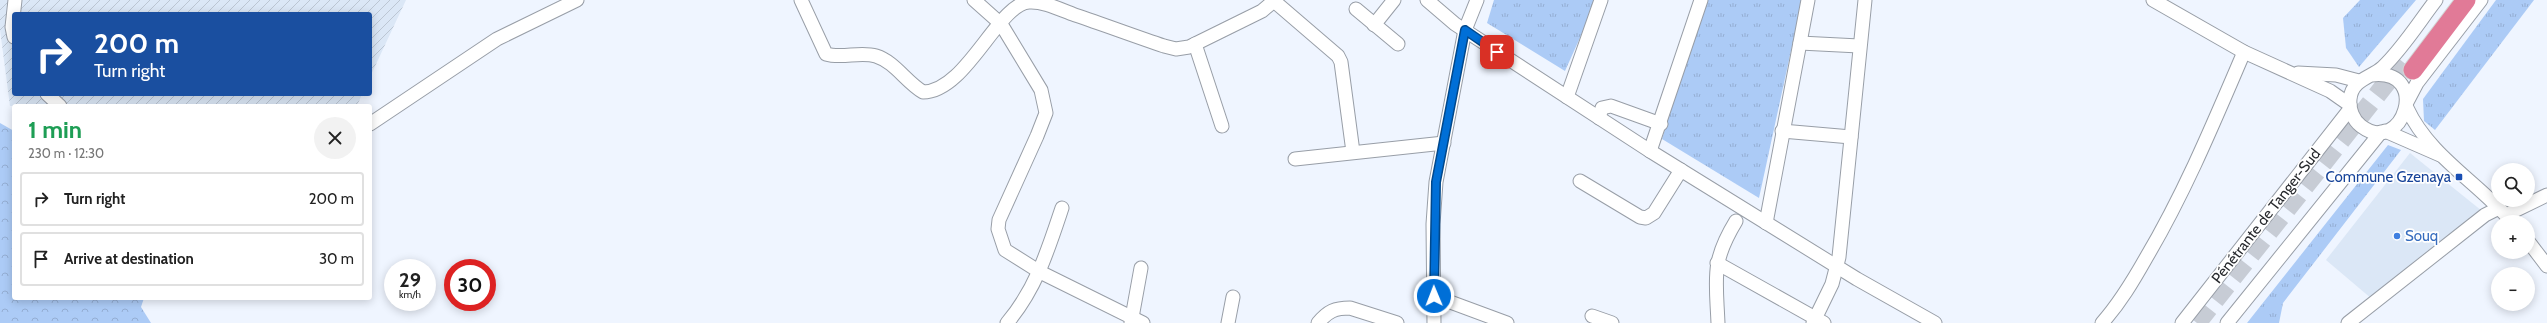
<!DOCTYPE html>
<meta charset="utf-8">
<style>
body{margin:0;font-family:Cabin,sans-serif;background:#f2f2f2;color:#222;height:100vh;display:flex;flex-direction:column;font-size:15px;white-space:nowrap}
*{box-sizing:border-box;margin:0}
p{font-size:13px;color:#767676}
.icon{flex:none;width:22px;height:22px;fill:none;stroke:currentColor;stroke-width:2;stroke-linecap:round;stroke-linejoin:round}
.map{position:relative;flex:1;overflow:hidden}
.drawer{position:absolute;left:12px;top:104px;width:360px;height:196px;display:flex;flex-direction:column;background:#fff;border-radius:4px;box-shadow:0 2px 10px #0003}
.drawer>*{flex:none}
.top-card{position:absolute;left:12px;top:12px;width:360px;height:84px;border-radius:4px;box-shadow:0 2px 10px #0003;background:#1a4fa0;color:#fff;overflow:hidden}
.tools{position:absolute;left:2491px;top:163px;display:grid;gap:8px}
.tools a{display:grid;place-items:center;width:44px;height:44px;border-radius:50%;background:#fff;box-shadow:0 2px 10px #0003;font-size:20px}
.speed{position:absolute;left:384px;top:259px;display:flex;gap:8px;font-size:20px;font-weight:700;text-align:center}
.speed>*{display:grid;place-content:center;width:52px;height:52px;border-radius:50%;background:#fff;box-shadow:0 2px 10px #0003;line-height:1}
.speed small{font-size:10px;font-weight:400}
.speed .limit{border:6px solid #d22;background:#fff;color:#111}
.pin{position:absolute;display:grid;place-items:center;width:34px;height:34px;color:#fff;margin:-17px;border-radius:8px;box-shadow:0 2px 6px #0006}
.me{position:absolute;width:44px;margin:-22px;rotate:359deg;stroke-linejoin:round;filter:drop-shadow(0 0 3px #0008)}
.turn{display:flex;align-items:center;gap:14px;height:84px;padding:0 16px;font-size:18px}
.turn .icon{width:52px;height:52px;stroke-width:2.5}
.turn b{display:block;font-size:28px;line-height:34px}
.round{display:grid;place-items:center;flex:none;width:42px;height:42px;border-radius:21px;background:#f2f2f2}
.headline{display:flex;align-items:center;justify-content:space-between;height:68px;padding:0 16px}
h1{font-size:24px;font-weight:700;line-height:30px;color:#1e9e55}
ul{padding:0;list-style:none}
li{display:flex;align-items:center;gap:12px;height:54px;margin:0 8px 6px;padding:0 8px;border:2px solid #e0e0e0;border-radius:4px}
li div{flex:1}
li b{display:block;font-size:15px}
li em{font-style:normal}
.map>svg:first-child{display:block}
.built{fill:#dbe7f6}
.industrial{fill:url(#industrial-furrows)}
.grass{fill:url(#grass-tufts)}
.forest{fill:url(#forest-crowns)}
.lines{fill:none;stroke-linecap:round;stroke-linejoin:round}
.highway-tunnel{stroke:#c7ccd5;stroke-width:19;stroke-dasharray:19 10;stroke-linecap:butt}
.minor-casing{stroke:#989ea7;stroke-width:15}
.highway-casing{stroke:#d4d4d5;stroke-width:21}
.minor{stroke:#fff;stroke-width:13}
.highway{stroke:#e17a97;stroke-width:19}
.route-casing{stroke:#00488c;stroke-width:10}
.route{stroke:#006fd7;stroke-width:7}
.transit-dot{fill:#1a4fb4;stroke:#fff;stroke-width:1.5}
.shop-dot{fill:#3f7fe0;stroke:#fff;stroke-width:1.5}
.labels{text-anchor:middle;stroke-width:3.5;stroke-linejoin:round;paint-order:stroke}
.transit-label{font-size:15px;fill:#164399;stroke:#fff;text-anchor:end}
.street-label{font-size:15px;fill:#282a2e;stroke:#fff}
.shop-label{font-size:15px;fill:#366cbe;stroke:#fff;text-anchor:start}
</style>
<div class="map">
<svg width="2547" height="323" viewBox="0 0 2547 323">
<defs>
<pattern id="industrial-furrows" width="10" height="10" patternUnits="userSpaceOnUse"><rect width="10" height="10" fill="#dbe7f6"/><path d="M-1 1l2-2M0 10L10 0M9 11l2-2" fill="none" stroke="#bcc6d3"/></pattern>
<pattern id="grass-tufts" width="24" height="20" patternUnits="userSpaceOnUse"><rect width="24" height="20" fill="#accbf6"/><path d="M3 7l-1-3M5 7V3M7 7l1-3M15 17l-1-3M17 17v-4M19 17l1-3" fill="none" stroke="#94aed3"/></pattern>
<pattern id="forest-crowns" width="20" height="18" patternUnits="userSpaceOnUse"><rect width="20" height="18" fill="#accbf6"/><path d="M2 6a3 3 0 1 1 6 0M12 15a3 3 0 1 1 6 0" fill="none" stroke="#94aed3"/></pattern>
</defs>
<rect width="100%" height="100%" fill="#eff5ff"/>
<!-- built -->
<path class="built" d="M2410 153 2482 211 2372 299 2326 260Z"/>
<!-- industrial -->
<path class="industrial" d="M0 0H406L370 77V14H14V94H362L357 106H10L0 30Z"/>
<!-- grass -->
<g class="grass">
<path d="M1494 0H1597L1565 71 1487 23Z"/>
<path d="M1705 0H1802L1759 198 1662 139Z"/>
<path d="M2360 0H2416L2359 67 2346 48 2343 18Z"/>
<path d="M2496 0H2534L2435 130 2424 121 2423 99Z"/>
<path d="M2388 145 2401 150 2283 303 2279 323H2247Z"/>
</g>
<!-- forest -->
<path class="forest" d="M0 123 14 131V298H144L141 307 151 323H0Z"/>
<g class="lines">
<!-- highway-tunnel -->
<path class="highway-tunnel" d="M2197 323 2403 62"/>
<defs>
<g id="minor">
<path d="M801 0 826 54C842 59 860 51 876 56 895 62 906 82 923 92 966 92 998 4 1029 2 1044 1 1061 10 1075 15 1105 25 1134 36 1164 46L1176 49 1189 47 1262 11 1275 0"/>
<path d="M974 0 1001 24 1041 90 1046 113 1037 136 999 220 998 229 1005 250 1040 272 1143 323"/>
<path d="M1427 0 1455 24 1650 151 1857 279 1935 323"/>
<path d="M2153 0 2244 52 2330 91 2350 105"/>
<path d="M1274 1 1338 56 1341 62 1353 152"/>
<path d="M1356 9 1398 44"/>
<path d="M1374 25 1394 0"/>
<path d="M14 37 12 27 15 0"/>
<path d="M1800 43 1859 46"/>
<path d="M1195 44 1222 126"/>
<path d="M2298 73 2336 75 2359 81"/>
<path d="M2372 75C2432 68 2403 158 2361 126 2353 120 2349 109 2350 99 2352 79 2371 78 2383 67 2403 48 2419 22 2436 0"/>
<path d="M47 94 60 106"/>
<path d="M1567 97 1601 0"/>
<path d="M2407 102 2417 83 2481 0"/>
<path d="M2407 108C2429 156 2479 183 2512 222"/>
<path d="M1599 118 1602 108 1611 106 1661 124"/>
<path d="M370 124 497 39 577 0"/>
<path d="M1782 131 1851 137"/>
<path d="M2385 131 2440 155"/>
<path d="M1650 151 1701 0"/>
<path d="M1295 159 1444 143"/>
<path d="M1580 181 1640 217 1646 218 1654 213 1681 170"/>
<path d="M2506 215 2547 195"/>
<path d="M1766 223 1808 0"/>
<path d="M2528 241 2547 266"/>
<path d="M1717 263 1824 323"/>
<path d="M1434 296 1507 323"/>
<path d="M1592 316 1612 323"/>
<path d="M1007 323C1036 289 1048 250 1062 208"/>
<path d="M1131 323 1141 268"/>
<path d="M1228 323 1233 297"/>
<path d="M1318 323C1328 311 1335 308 1350 308L1397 323"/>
<path d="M1434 323 1433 224 1436 182 1465 30 1477 0"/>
<path d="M1718 323C1716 277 1711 262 1736 221"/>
<path d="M1813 323 1832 284 1839 257 1865 0"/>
<path d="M2102 323C2120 303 2133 281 2146 258 2185 192 2214 122 2244 52"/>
<path d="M2182 323 2350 109"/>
<path d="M2227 323 2381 132"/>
<path d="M2348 323 2485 215 2499 208"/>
</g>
<path id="highway" d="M2413 70 2466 0"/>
</defs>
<!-- minor casing -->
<use href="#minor" class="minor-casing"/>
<!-- highway casing -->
<use href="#highway" class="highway-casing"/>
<!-- minor -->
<use href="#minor" class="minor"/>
<!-- highway -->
<use href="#highway" class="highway"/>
</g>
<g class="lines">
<defs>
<path id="route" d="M1434 296 1436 182 1465 30 1497 52"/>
</defs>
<!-- route casing -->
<use href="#route" class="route-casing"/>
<!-- route -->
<use href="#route" class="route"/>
</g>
<!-- markers -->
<rect class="transit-dot" x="2455" y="173" width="8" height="8" rx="2"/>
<circle class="shop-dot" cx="2397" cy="236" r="4"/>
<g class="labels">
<!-- transit labels -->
<g class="transit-label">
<text x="2451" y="182">Commune Gzenaya</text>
</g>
<!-- street labels -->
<g class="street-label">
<text transform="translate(2266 216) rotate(-52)" y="5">Pénétrante de Tanger-Sud</text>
</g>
<!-- shop labels -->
<g class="shop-label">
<text x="2405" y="241">Souq</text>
</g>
</g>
</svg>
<div class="tools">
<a><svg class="icon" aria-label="search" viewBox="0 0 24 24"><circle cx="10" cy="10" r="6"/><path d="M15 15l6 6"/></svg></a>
<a>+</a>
<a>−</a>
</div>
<div class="speed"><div>29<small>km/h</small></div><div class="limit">30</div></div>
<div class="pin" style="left:1497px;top:52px;background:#d93025"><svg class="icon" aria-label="arrive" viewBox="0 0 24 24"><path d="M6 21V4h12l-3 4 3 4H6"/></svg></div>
<svg class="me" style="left:1434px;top:296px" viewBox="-20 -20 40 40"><circle r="17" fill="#006fd7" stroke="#fff" stroke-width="3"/><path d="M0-11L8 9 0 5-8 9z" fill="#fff"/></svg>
<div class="top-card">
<div class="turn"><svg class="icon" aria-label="right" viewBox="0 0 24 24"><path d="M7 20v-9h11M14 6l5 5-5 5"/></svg><div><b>200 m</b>Turn right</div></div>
</div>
<section class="drawer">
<div class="headline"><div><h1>1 min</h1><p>230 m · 12:30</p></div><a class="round"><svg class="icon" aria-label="close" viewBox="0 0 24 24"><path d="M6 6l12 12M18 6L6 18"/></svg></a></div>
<ul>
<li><svg class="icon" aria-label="right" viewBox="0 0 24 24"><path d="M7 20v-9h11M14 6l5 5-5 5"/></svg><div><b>Turn right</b></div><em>200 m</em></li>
<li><svg class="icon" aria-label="arrive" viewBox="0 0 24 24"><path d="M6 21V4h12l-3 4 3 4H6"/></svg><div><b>Arrive at destination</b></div><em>30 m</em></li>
</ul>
</section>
</div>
